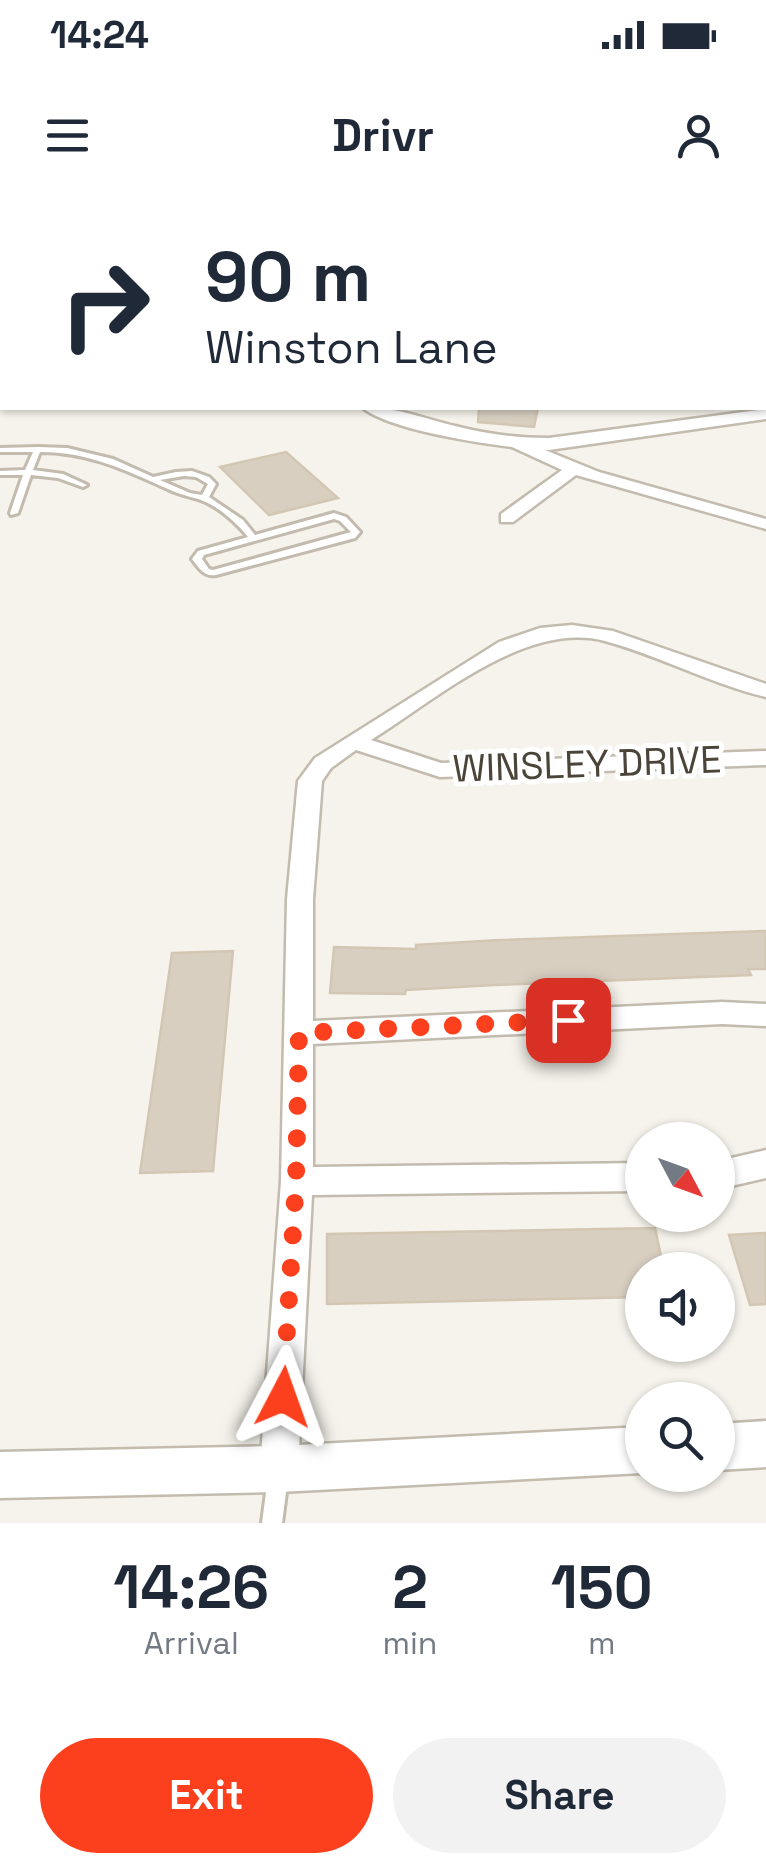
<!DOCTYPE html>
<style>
body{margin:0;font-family:"Space Grotesk",sans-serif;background:#f2f2f3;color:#1f2937;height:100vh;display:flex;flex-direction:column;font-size:38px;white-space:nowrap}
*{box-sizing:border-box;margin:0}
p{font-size:32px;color:#747a83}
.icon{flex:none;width:55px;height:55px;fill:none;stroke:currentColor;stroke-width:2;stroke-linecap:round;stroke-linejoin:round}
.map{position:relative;height:1323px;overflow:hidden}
.side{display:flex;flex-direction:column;background:#fff;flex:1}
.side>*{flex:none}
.top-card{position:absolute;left:0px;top:0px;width:768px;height:210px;box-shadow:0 2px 8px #0004;background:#fff;color:#1f2937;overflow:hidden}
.needle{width:65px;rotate:131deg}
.buttons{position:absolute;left:625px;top:922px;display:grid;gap:20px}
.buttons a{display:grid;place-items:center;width:110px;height:110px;border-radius:50%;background:#fff;box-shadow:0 2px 8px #0004;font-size:50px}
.pin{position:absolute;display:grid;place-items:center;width:85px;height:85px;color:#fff;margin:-42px;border-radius:20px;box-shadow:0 5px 15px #0006}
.me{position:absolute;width:110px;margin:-55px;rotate:4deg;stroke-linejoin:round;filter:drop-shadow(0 0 8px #0008)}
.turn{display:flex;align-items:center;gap:35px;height:210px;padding:0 40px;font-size:45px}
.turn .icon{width:130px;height:130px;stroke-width:2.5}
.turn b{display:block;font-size:70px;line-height:85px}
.eta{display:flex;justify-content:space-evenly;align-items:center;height:170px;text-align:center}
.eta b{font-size:60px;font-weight:800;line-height:70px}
.primary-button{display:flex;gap:20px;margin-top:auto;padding:20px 40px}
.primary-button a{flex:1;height:115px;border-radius:60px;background:#fc3f1d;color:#fff;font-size:40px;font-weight:800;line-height:115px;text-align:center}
.primary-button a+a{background:#f2f2f3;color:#1f2937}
.status{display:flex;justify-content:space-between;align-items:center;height:70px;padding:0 50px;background:#fff;direction:ltr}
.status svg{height:28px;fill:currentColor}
header{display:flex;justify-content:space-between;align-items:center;height:130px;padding:0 40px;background:#fff;font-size:45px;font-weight:800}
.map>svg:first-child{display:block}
.green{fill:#d2eab5}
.building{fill:#d8cfc1;stroke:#d3c7b4;stroke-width:2.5}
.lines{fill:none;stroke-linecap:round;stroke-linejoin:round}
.service-casing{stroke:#c2bbae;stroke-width:6}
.minor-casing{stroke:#c2bbae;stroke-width:5}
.tertiary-casing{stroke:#c2bbae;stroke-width:5}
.service{fill:#fff;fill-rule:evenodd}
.minor{fill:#fff;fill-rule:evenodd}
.tertiary{fill:#fff;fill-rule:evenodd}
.route{stroke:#fc3f1d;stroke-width:18;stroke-dasharray:0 32.4}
.labels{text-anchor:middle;stroke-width:10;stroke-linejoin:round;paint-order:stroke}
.street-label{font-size:38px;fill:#4b4439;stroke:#fff}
</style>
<div class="status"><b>14:24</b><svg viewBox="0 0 49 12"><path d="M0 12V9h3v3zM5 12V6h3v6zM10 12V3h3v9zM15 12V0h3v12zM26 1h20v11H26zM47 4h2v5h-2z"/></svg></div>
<header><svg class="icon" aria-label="menu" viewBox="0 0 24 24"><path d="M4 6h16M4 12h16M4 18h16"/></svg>Drivr<svg class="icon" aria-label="person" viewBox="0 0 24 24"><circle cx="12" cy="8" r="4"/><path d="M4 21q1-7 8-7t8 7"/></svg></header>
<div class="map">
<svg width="766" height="1323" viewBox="0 0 766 1323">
<rect width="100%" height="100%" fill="#f6f3ec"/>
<!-- green -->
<path class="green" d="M406 0H766V131L765 2Z"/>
<!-- building -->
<g class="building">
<path d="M479 208H538L534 227 478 222Z"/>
<path d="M286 252 338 298 269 315 220 267Z"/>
<path d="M766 731V769H748L751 775 494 785 406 790 405 794 330 793 334 747 416 749V745L500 740Z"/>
<path d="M233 751 213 971 140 973 172 753Z"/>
<path d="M655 1028 664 1070H642V1097L327 1104V1034Z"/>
<path d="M766 1033V1104L750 1105 729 1035Z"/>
</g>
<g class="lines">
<defs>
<g id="service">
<path d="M42 0H48L49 2H44Z"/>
<path d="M0 11 2 12V14L0 15Z"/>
<rect x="0" y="181" width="2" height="9"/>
<path d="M38 247 67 248 113 259 153 277 176 272 192 271 209 277 216 284 209 297 243 320 255 335 334 313 346 317 360 332 355 338 216 375C204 377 199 368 192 359L198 351 248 337C236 322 217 305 198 299 188 296 178 294 168 289 125 270 89 252 40 252L33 270 63 274 87 285 83 287 58 278 31 275 18 313 11 315 10 313 23 275H0V271L25 270 33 252H0V248ZM184 276 196 277 208 284 202 295 190 293 160 280ZM334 319 340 321 351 332 213 370 209 369 202 359 204 355Z"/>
<path d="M278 1267 285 1270 288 1277 282 1323H262L268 1277 271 1270Z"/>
</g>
<g id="minor">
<path d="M127 0H138L139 2H129Z"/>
<rect x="0" y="36" width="2" height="6"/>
<path d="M0 77 2 78V84L0 85Z"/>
<path d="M518 239 599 272 766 319V329L576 275 513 322H501V314L562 270 512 247V241Z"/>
<path d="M572 425 613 431 766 484V497C711 484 660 456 605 441 526 420 435 500 371 540L441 563 766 551V565L440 577 356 550 331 568 322 581 313 699V821L722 802 766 804V826L722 824 313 844V967L642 963V991L312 995 298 1269 293 1283 279 1288 265 1283 260 1269 281 981 287 699 298 581 315 558 499 442 540 428Z"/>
<path d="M766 950V978L718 989V961Z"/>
</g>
<g id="tertiary">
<rect x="0" y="175" width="2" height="10"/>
<path d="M363 208C395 206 424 219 455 226 486 234 517 238 549 238L766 209V219L549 250C509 249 392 232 363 208Z"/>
<path d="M766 1221V1267L718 1270V1224Z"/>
<path d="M642 1227V1273L279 1292 0 1298V1252L279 1246Z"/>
</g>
</defs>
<!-- service casing -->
<use href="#service" class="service-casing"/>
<!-- minor casing -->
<use href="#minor" class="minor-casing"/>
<!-- tertiary casing -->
<use href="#tertiary" class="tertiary-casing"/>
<!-- service -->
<use href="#service" class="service"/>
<!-- minor -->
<use href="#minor" class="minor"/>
<!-- tertiary -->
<use href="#tertiary" class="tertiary"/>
</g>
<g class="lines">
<!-- route -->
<path class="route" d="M283 1197 296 981 299 833 568 820"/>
</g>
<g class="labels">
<!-- street labels -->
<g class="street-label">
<text transform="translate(587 564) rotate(-2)" y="13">WINSLEY DRIVE</text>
</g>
</g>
</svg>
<div class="buttons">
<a><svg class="needle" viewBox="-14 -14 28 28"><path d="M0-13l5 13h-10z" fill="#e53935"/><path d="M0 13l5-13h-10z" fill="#747a83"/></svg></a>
<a><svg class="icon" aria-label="sound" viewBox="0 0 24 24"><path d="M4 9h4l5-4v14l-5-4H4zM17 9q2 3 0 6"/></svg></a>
<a><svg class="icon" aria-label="search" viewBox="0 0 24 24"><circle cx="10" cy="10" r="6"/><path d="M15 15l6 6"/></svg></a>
</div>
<div class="pin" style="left:568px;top:820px;background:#d93025"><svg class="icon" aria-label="arrive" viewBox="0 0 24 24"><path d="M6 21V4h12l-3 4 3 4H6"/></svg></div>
<svg class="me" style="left:283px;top:1197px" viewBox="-20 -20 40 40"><path d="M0-17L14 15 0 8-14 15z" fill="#fc3f1d" stroke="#fff" stroke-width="4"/></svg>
<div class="top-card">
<div class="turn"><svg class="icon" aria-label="right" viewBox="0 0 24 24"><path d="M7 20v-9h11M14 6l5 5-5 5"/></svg><div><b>90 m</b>Winston Lane</div></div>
</div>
</div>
<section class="side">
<div class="eta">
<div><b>14:26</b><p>Arrival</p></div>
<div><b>2</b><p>min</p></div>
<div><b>150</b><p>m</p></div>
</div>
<div class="primary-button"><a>Exit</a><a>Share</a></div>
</section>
